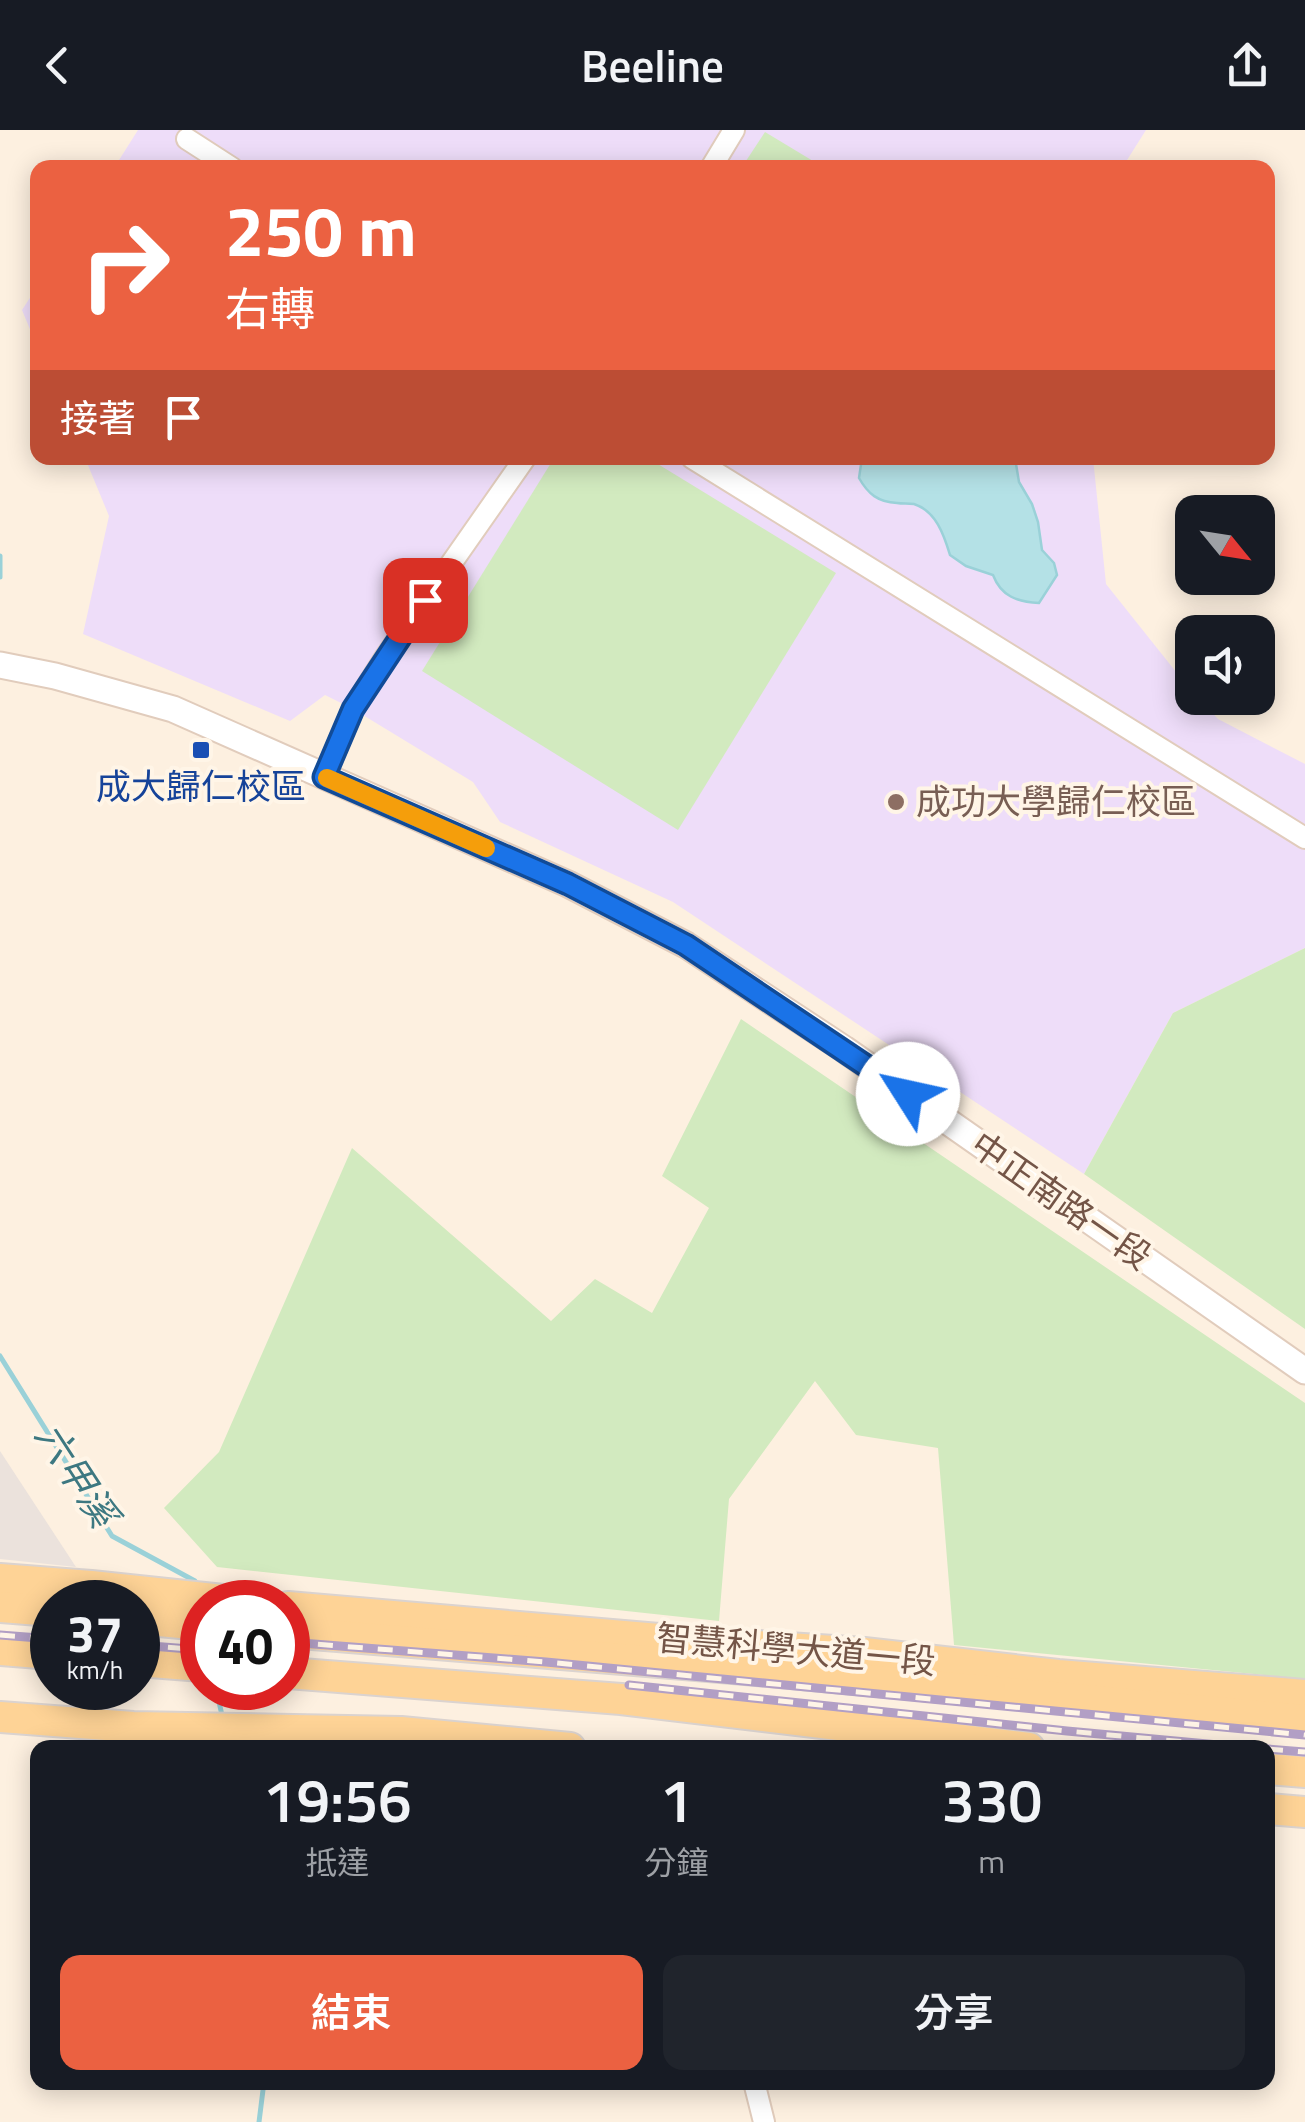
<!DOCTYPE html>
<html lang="zh-TW">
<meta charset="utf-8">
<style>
body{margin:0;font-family:"Titillium Web","Noto Sans TC",sans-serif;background:#20242c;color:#f1f3f6;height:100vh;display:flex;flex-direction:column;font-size:38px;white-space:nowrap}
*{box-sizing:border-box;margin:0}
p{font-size:32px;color:#9ea1a6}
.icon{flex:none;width:55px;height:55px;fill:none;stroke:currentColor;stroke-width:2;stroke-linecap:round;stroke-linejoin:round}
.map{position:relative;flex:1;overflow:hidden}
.side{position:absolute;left:30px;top:1610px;width:1245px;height:350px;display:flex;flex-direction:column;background:#171b24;border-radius:20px;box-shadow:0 5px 25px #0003}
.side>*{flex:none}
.top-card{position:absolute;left:30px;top:30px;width:1245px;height:305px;border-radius:20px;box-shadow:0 5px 25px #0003;background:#eb6141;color:#fff;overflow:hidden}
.needle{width:65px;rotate:120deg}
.fabs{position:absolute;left:1175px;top:365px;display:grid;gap:20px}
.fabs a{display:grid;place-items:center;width:100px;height:100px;border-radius:20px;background:#171b24;box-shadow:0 5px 25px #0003;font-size:50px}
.speed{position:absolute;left:30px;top:1450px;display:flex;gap:20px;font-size:50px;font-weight:700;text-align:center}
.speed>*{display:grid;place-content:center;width:130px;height:130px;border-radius:50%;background:#171b24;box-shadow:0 5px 25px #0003;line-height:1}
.speed small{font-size:25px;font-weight:400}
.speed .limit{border:15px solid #d22;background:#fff;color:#111}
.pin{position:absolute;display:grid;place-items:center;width:85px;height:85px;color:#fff;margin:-42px;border-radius:20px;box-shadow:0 5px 15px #0006}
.me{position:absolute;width:110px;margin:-55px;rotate:305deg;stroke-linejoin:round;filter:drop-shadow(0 0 8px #0008)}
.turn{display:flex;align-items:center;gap:35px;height:210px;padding:0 30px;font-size:45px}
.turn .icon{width:130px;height:130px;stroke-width:2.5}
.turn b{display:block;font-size:70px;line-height:85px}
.then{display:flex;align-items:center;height:95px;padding:0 30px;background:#0003;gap:20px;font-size:38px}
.eta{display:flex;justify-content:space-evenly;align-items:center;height:170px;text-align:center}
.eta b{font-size:60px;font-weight:600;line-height:70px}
.cta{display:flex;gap:20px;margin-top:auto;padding:20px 30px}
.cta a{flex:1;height:115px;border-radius:20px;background:#eb6141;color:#fff;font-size:40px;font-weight:600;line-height:115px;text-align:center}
.cta a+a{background:#20242c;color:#f1f3f6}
header{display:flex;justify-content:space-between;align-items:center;height:130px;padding:0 30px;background:#171b24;font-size:45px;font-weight:600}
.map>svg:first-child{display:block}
.industrial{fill:#ebe2dc}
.education{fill:#eeddf9}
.green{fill:#d2eabf}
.water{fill:#b4e1e6;stroke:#9ad1d8;stroke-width:2.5}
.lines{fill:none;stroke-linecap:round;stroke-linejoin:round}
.stream{stroke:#9ad1d8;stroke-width:5}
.minor-casing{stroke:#e1ccbc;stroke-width:24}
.tertiary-casing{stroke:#e1ccbc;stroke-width:29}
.primary-casing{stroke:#dbd3cf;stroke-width:34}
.minor{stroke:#fff;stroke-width:20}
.tertiary{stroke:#fff;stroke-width:25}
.primary{stroke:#fed396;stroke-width:30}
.rail-casing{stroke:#b29fc5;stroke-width:9}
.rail{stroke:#fff5e7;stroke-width:5;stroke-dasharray:15;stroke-linecap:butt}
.route-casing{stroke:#114b97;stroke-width:25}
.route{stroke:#1a73e8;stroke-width:18}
.slow{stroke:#f59e0b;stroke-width:18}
.transit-dot{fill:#1a4fb4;stroke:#fff5e7;stroke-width:4}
.education-dot{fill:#8d6e63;stroke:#fff5e7;stroke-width:4}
.labels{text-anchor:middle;stroke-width:8;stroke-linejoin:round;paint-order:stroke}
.transit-label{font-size:35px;fill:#164399;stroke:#fff5e7}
.education-label{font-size:35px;fill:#785e54;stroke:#fff5e7;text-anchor:start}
.street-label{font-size:35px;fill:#745547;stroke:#fff5e7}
.water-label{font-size:38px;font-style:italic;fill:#3d7881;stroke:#fff5e7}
</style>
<header><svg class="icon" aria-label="back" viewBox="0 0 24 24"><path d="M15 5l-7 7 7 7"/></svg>Beeline<svg class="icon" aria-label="share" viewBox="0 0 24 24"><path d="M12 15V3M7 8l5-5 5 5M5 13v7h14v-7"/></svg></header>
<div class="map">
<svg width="1305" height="1992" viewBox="0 0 1305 1992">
<rect width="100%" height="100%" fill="#fdf0e0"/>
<!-- industrial -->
<path class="industrial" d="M0 1321 76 1437 0 1429Z"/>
<!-- education -->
<g class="education">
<path d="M138 0H1146L1122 38H114Z"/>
<path d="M37 157V216L22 180Z"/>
<path d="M85 328H1093L1106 454 1192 562V568H1198L1218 589 1305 634V818L1173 883 1084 1044 673 772 500 692 473 652 353 579 325 565 290 591 83 504 109 386Z"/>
</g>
<!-- green -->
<g class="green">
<path d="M765 2 823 37H742Z"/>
<path d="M554 328H648L836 443 678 700 422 541Z"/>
<path d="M1305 818V1199L1084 1044 1173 883Z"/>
<path d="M741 889 1305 1273V1549L954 1515 938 1318 856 1305 815 1251 729 1369 719 1491 217 1437 164 1378 219 1322 352 1018 551 1191 595 1149 652 1183 709 1078 662 1046Z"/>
</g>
<!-- water -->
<path class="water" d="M862 328H1015L1019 352 1032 374 1038 392 1042 420 1054 433 1057 445 1039 473C1017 472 1001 466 993 445L966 436 950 425C944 405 936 381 914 374 908 373 903 374 897 373 878 372 868 364 859 348Z"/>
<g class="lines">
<!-- stream -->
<g class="stream">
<path d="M0 426V447"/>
<path d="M0 1226 112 1406 195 1451 196 1455"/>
<path d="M216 1558 223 1590"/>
<path d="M259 1992 264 1952"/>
</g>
<defs>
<g id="minor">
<path d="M187 9 232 38"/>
<path d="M711 38 734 0"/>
<path d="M692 328 1305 708"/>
<path d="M324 647 353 579 385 528 525 328"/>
<path d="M754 1952 764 1992"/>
</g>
<path id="tertiary" d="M0 535 55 546 173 579 568 754 686 815 844 919 1305 1241"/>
<g id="primary">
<path d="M0 1449 91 1456 242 1472"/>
<path d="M0 1477 52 1481"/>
<path d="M288 1477 682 1511 864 1523 1058 1545 1305 1565"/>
<path d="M138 1489 202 1495"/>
<path d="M288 1502 745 1539 1305 1590"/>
<path d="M0 1520 52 1524"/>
<path d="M138 1531 202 1536"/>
<path d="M288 1543 621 1569 1029 1618"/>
<path d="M0 1587 133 1597 401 1602 570 1618"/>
<path d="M1268 1639 1305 1642"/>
<path d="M1268 1679 1305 1682"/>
</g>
</defs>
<!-- minor casing -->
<use href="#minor" class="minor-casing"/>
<!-- tertiary casing -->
<use href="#tertiary" class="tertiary-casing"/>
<!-- primary casing -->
<use href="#primary" class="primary-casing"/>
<!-- minor -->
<use href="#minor" class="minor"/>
<!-- tertiary -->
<use href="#tertiary" class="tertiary"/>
<!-- primary -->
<use href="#primary" class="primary"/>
<defs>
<g id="rail">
<path d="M0 1505 52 1509"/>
<path d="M288 1512 546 1532 1305 1605"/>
<path d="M138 1515 202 1520"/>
<path d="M629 1555 1067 1601 1251 1618"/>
<path d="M1268 1619 1305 1622"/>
</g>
</defs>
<!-- rail casing -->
<use href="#rail" class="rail-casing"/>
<!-- rail -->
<use href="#rail" class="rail"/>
</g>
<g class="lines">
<defs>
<path id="route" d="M425 470 353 579 324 647 568 754 686 815 908 964"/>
</defs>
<!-- route casing -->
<use href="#route" class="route-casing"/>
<!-- route -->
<use href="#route" class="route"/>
<!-- slow -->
<path class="slow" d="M327 648 486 718"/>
</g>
<!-- markers -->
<rect class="transit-dot" x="191" y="610" width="20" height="20" rx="5"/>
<circle class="education-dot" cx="896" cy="672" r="10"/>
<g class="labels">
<!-- transit labels -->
<g class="transit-label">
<text x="201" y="669">成大歸仁校區</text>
</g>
<!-- education labels -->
<g class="education-label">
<text x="916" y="684">成功大學歸仁校區</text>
</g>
<!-- street labels -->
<g class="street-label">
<text transform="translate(1061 1071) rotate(35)" y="12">中正南路一段</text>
<text transform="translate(796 1520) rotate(5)" y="12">智慧科學大道一段</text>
</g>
<!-- water labels -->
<g class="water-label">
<text transform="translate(76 1345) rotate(57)" y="13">六甲溪</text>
</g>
</g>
</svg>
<div class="fabs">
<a><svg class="needle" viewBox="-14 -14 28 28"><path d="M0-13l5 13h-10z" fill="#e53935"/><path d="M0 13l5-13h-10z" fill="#9ea1a6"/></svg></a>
<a><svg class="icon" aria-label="sound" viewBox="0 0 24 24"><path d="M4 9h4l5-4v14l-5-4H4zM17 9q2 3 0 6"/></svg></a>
</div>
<div class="speed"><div>37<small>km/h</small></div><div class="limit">40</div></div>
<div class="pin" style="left:425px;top:470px;background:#d93025"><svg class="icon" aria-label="arrive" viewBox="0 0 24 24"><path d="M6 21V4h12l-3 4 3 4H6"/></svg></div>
<svg class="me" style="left:908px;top:964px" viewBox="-20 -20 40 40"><circle r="19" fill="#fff"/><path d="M0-13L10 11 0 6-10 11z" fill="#1a73e8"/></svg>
<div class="top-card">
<div class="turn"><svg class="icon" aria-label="right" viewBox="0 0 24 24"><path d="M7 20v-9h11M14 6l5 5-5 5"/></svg><div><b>250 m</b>右轉</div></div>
<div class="then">接著<svg class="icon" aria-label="arrive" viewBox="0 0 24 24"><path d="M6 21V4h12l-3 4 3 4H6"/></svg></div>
</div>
<section class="side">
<div class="eta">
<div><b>19:56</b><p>抵達</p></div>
<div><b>1</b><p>分鐘</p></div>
<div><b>330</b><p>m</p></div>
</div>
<div class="cta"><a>結束</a><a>分享</a></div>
</section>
</div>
